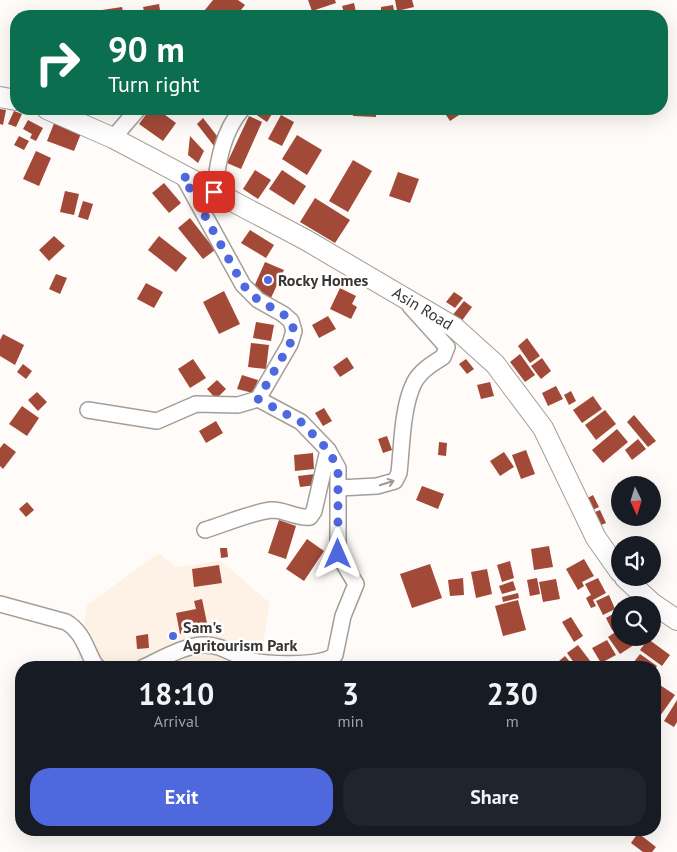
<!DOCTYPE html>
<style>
body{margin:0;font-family:"PT Sans",sans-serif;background:#20242c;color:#f1f3f6;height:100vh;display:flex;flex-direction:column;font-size:19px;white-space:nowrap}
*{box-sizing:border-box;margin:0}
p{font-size:16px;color:#9ea1a6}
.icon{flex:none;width:28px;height:28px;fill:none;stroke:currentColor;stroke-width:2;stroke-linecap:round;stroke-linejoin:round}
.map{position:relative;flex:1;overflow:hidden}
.drawer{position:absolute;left:15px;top:661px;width:646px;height:175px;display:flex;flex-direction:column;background:#171b24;border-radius:20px;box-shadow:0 5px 20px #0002}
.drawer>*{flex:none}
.banner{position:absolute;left:10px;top:10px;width:658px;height:105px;border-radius:20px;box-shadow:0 5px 20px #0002;background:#0b6e4f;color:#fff;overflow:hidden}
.needle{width:32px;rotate:176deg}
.tools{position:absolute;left:611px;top:476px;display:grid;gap:10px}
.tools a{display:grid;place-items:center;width:50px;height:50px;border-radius:50%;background:#171b24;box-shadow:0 5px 20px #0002;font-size:25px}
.pin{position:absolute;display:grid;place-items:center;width:42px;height:42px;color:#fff;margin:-21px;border-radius:10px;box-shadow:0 2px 8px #0006}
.me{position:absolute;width:55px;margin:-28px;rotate:0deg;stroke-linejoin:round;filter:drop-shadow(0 0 4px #0008)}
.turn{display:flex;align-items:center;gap:18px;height:105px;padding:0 15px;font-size:22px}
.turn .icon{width:65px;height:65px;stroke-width:2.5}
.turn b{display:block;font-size:35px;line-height:42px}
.eta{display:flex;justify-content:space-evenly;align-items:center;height:85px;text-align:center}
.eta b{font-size:30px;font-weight:600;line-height:35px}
.action{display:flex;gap:10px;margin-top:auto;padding:10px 15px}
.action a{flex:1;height:58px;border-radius:20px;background:#4f68dd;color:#fff;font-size:20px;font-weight:600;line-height:58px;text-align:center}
.action a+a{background:#20242c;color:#f1f3f6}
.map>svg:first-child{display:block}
.built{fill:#fef1e6}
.building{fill:#a24938}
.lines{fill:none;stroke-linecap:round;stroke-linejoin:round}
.street-casing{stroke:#a39e99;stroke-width:18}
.secondary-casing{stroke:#a39e99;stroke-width:22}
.street{stroke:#fff;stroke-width:15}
.secondary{stroke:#fff;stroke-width:20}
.oneway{stroke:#9c9a99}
.route{stroke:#4f68dd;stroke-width:9;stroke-dasharray:0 16.2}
.poi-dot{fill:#4f68dd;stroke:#fff;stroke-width:2}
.labels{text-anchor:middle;stroke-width:5;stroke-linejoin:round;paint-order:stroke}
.poi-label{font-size:16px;font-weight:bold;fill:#383533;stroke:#fff;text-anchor:start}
.street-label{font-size:16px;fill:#383533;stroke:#fff}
</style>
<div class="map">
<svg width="677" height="852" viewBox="0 0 677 852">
<rect width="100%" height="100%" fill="#fffbf8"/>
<!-- built -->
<path class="built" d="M159 553 176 567 221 561 270 603 259 667 77 668 87 605Z"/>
<!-- building -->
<g class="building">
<path d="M213 0H238L245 5 236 16H200Z"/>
<path d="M308 0H335L336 3 312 11Z"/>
<path d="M395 0H412L414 7 397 11Z"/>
<path d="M354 3 357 16H345L342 6Z"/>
<path d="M159 4 161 16H145L143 7Z"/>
<path d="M393 5 395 16H381V7Z"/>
<path d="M122 7 124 16H102V10Z"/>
<path d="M540 13H554L555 16H540Z"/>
<path d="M0 109 6 110 3 125 0 124Z"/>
<path d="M103 109H116L113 114Z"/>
<path d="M150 109H157L176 123 163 141 139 124Z"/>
<path d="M254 109H275L267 122 252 112Z"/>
<path d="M309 109H333V110L310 114Z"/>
<path d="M353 109H376V117L353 116Z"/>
<path d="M442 109H463L465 111 450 121Z"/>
<path d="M14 111 22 114 16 127 8 124Z"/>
<path d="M281 115 294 122 282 146 268 139Z"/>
<path d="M249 116 262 122 241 169 227 163Z"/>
<path d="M203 118 221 141 214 146 197 124Z"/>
<path d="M28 120 43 128 36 141 30 138 32 134 23 129Z"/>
<path d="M55 121 82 131 74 151 47 141Z"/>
<path d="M297 135 322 150 307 175 282 159Z"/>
<path d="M19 136 29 141 24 150 14 145Z"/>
<path d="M190 136 204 151 198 163 188 155Z"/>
<path d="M36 151 51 158 39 186 23 179Z"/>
<path d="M353 160 372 171 348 212 329 201Z"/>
<path d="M255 170 271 180 258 199 243 189Z"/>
<path d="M282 170 306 186 294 205 269 189Z"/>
<path d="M398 172 419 179 410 203 389 196Z"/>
<path d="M164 183 181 203 169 213 152 193Z"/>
<path d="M65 191 79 194 74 215 60 212Z"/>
<path d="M315 198 350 220 335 243 300 222Z"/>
<path d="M83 201 93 204 88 220 78 217Z"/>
<path d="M190 218 215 250 203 259 178 228Z"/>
<path d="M250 230 274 245 266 258 241 243Z"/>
<path d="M54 236 65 246 49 261 39 250Z"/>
<path d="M159 236 187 258 176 272 148 250Z"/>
<path d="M265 262 284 270 271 298 253 289Z"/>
<path d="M56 274 67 278 60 294 49 289Z"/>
<path d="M146 283 163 292 154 308 137 299Z"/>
<path d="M340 288 356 296 352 304 357 307 351 319 330 309Z"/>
<path d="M224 291 240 324 219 334 203 302Z"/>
<path d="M454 292 463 298 455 308 446 302Z"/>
<path d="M464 301 472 307 461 322 452 316Z"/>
<path d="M328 316 336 329 319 338 312 325Z"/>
<path d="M256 322 274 325 271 341 253 338Z"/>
<path d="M3 334 24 345 15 365 0 356V340Z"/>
<path d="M527 338 540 356 530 363 518 346Z"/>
<path d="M251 343 269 345 266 369 248 367Z"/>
<path d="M520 354 535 375 525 382 510 362Z"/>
<path d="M347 357 354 368 340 377 333 367Z"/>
<path d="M542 358 551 371 541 379 531 366Z"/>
<path d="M193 359 206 378 190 388 178 369Z"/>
<path d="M466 359 474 369 467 374 459 364Z"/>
<path d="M23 364 32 371 26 379 17 372Z"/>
<path d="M242 375 258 380 253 393 237 389Z"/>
<path d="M217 380 226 389 216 399 207 389Z"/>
<path d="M490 382 494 396 481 399 477 385Z"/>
<path d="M556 386 563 399 548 406 542 393Z"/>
<path d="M571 391 576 401 569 405 564 395Z"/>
<path d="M37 392 47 402 38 411 28 400Z"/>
<path d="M593 396 602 409 582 423 573 410Z"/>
<path d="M22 406 39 418 27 436 9 424Z"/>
<path d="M324 408 332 421 323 426 315 413Z"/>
<path d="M605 410 616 424 596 440 585 425Z"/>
<path d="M634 415 656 441 648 447 627 422Z"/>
<path d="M216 421 223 433 206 443 199 431Z"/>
<path d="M617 429 628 442 603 463 592 450Z"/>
<path d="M387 436 392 450 383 453 378 439Z"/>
<path d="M638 439 646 449 632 460 625 450Z"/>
<path d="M439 442 447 443 446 456 438 455Z"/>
<path d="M4 443 16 452 3 469 0 466V448Z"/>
<path d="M526 450 535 474 521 479 512 455Z"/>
<path d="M504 452 514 467 500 476 490 461Z"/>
<path d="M313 453 314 469 295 471 294 455Z"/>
<path d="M315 474 316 485 300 487 298 476Z"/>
<path d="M422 486 444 494 438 509 416 500Z"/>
<path d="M593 495 599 507 590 511 584 500Z"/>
<path d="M27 502 34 510 26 517 19 509Z"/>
<path d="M600 510 606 523 596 527 590 514Z"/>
<path d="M279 520 296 526 286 559 268 553Z"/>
<path d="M307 539 324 551 304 581 286 569Z"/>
<path d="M549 546 553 567 534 570 531 549Z"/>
<path d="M220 548H227L228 557 221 558Z"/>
<path d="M584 559 594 576 582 582 584 586 578 590 566 569Z"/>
<path d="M510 561 514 578 502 582 497 565Z"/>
<path d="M430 564 442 598 412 608 400 574Z"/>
<path d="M219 565 222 583 194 587 192 569Z"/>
<path d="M487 569 492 594 476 598 471 572Z"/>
<path d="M463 578 464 595 450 596 448 580Z"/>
<path d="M537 578 540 594 530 596 527 580Z"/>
<path d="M598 578 606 593 593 600 596 606 591 608 586 598 591 595 585 584Z"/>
<path d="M556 579 560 599 543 602 539 582Z"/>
<path d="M513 581 516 590 502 594 499 586Z"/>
<path d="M518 593 519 598 503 602 502 597Z"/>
<path d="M609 595 615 609 603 615 596 601Z"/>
<path d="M202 599 208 628 180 634 176 613 196 609 194 601Z"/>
<path d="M518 600 526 630 503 636 495 606Z"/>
<path d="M620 610V625L612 630 606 618Z"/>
<path d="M571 617 583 636 574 642 562 622Z"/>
<path d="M620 629V638H637L640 641 620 654 608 637Z"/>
<path d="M148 634 149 648 137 649 136 636Z"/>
<path d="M648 639 670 655 662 666 640 650Z"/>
<path d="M607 640 616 655 601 663 592 648Z"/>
<path d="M578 645 594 666 593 668H578L567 653Z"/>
<path d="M640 654 657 666 656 668 630 667Z"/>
<path d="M565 656 575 668H555L553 666Z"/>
<path d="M657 683 675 695 660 716 655 713V686Z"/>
<path d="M677 700V722L674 727 664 721Z"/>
<path d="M638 833 656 847 652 852H643L631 843Z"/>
</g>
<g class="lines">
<defs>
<g id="street">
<path d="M113 138 138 109"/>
<path d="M214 192C218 162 222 133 242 109"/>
<path d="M88 410 157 421 196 404 238 405 258 399 290 344 294 331 291 321 283 314 258 300 243 285 183 176"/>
<path d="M339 488 377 486 395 481 399 473C402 446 402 407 414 383 420 371 432 364 443 357L447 347 410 306"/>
<path d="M205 530C222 525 255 511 272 510 286 510 298 519 310 517L314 511 328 450"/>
<path d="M0 604 66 622C83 632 86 649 95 665L99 668"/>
<path d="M142 668C160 660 182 646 203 645 219 644 231 653 246 659 263 665 321 667 335 655L343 616 356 584 338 554V468L328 450 301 422 258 399"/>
</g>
<g id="secondary">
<path d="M0 97 16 100"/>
<path d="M47 109 113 138 306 240 454 327 495 364 543 428 596 538 620 572"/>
<path d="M625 578 652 603 677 620"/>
</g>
</defs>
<!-- street casing -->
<use href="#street" class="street-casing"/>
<!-- secondary casing -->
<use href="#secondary" class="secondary-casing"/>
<!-- street -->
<use href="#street" class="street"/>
<!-- secondary -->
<use href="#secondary" class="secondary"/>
</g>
<!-- one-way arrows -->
<defs><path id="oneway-shaft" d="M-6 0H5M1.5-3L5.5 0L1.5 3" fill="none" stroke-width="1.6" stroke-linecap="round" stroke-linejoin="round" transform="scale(1.25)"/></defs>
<use class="oneway" href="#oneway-shaft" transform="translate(387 483) rotate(-18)"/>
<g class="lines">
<!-- route -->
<path class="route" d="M214 192 183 176 243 285 258 300 283 314 291 321 294 331 290 344 258 399 301 422 328 450 338 468V554"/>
</g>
<!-- markers -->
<g class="poi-dot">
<circle cx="268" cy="280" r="5"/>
<circle cx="173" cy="636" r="5"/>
</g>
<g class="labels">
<!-- poi labels -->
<g class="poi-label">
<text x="278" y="286">Rocky Homes</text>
<text x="183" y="633">Sam's<tspan x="183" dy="18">Agritourism Park</tspan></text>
</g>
<!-- street labels -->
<g class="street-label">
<text transform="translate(423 308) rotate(31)" y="6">Asin Road</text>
</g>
</g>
</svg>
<div class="tools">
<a><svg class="needle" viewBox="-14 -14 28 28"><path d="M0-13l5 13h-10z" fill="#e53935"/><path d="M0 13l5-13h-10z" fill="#9ea1a6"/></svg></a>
<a><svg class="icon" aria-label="sound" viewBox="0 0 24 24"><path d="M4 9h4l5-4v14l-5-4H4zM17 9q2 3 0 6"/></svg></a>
<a><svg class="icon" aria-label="search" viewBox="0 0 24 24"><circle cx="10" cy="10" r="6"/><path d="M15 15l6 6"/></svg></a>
</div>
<div class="pin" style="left:214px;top:192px;background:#d93025"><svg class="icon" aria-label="arrive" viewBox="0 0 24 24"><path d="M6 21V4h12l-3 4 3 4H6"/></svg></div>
<svg class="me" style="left:338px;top:554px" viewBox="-20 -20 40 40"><path d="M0-17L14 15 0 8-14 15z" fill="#4f68dd" stroke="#fff" stroke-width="4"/></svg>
<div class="banner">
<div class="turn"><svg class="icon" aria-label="right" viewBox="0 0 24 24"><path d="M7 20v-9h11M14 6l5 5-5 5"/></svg><div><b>90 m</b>Turn right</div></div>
</div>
<section class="drawer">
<div class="eta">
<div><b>18:10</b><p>Arrival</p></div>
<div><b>3</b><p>min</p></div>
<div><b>230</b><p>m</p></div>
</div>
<div class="action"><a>Exit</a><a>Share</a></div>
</section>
</div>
